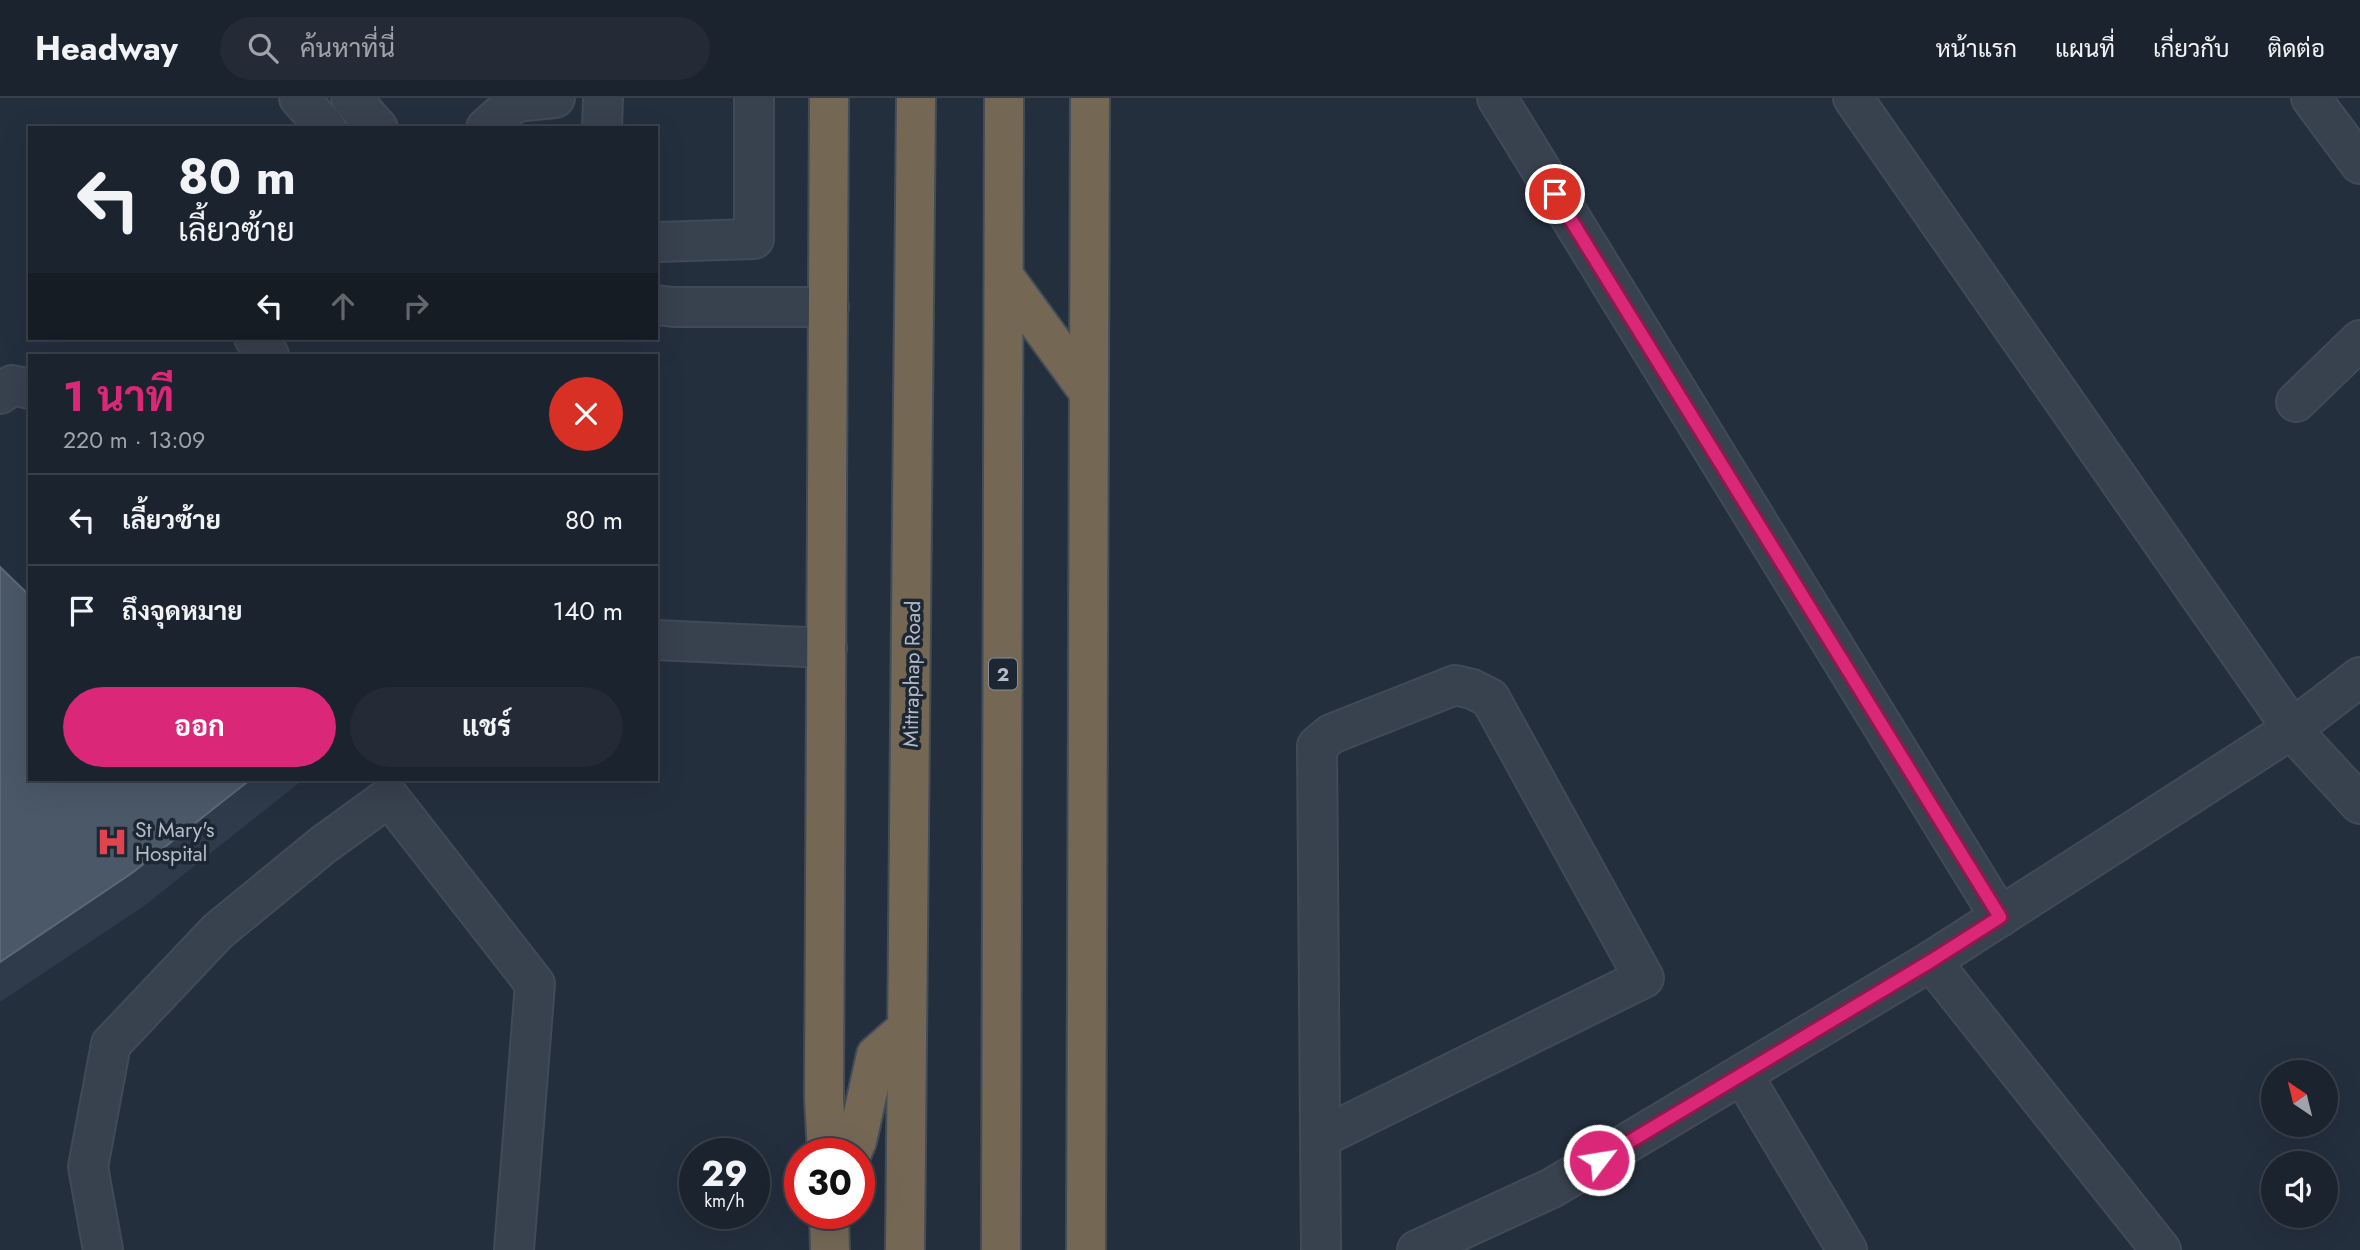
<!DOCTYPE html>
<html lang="th">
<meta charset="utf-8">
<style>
body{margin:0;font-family:Jost,Sarabun,sans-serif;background:#242b36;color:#f1f3f6;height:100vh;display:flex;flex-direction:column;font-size:26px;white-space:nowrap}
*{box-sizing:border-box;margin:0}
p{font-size:23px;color:#a0a4aa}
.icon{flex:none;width:38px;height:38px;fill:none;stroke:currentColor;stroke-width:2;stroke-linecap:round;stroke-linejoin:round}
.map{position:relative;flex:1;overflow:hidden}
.sheet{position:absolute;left:28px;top:256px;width:630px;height:427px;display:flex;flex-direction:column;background:#1b232e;border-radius:0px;box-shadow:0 7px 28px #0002,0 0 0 2px #39404a}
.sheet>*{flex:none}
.hud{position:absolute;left:28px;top:28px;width:630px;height:214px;border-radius:0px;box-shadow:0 7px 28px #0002,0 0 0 2px #39404a;background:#1b232e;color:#f1f3f6;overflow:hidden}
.needle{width:46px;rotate:325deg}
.controls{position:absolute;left:2261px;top:962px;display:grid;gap:14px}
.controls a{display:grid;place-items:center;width:77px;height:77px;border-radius:50%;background:#1b232e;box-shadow:0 7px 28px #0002,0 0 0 2px #39404a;font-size:35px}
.speed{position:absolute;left:679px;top:1040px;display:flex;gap:14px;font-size:35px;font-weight:700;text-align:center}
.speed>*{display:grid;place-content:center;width:91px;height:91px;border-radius:50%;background:#1b232e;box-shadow:0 7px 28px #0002,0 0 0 2px #39404a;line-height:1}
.speed small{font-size:18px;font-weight:400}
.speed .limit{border:10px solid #d22;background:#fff;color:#111}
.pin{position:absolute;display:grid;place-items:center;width:60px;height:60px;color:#fff;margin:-30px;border:4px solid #fff;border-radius:50%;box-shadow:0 2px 7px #0007}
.me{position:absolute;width:77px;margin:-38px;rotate:59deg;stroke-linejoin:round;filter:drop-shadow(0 0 5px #0008)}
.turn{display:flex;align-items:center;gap:24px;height:147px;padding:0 35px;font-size:32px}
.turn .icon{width:91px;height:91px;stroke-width:2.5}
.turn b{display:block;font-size:49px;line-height:60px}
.lanes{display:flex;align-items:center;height:66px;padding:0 35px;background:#0003;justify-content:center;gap:35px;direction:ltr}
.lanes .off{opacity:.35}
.round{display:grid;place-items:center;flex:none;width:74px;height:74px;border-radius:37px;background:#242b36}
.overview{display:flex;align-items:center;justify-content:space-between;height:119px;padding:0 35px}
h1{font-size:42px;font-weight:700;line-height:52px;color:#db2777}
.primary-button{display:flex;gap:14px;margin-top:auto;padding:14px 35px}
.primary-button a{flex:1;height:80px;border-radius:42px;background:#db2777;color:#fff;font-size:28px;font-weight:700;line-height:80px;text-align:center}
.primary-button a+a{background:#242b36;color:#f1f3f6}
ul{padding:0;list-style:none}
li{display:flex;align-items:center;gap:21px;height:91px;padding:0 35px;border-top:2px solid #39404a}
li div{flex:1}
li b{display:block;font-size:26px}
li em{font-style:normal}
header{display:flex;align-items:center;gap:42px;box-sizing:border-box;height:98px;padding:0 35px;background:#1b232e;border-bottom:2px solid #39404a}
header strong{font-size:33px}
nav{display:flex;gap:38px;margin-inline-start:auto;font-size:24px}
.search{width:490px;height:63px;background:#242b36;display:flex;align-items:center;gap:18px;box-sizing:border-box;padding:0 24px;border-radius:38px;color:#a0a4aa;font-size:26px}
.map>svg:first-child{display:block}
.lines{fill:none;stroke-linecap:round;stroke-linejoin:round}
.minor-casing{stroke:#414a57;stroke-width:42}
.highway-casing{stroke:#434c59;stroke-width:42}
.minor{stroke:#38414e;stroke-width:38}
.highway{stroke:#746855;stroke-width:38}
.shaded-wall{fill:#2f3b4b}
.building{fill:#4b5868;stroke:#5c6777;stroke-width:2}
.route-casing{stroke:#8e194d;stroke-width:18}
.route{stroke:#db2777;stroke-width:12}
.labels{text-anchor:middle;stroke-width:7;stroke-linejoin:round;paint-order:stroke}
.shield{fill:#1d2633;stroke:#878f9c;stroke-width:2}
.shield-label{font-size:19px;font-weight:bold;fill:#b4bcc9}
.street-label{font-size:21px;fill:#b4bcc9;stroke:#1d2633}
.poi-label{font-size:21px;fill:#b4bcc9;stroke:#1d2633;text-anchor:start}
</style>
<header>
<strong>Headway</strong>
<div class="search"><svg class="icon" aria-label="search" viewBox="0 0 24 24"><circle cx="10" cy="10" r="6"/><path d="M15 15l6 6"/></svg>ค้นหาที่นี่</div>
<nav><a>หน้าแรก</a><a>แผนที่</a><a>เกี่ยวกับ</a><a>ติดต่อ</a></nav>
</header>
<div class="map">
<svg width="2360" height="1152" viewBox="0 0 2360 1152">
<rect width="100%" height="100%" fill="#242f3e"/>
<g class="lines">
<defs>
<g id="minor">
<path d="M299 0 326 30"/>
<path d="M351 0 378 30"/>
<path d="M1497 0 2000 819"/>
<path d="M1853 0 2299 640 2360 706"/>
<path d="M2311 0 2360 66"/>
<path d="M486 30 515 4 555 0"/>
<path d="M602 30 603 0"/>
<path d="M656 144 754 141V0"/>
<path d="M656 207 673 209H829"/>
<path d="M254 240 269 257"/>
<path d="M0 296 12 287 30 291"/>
<path d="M2296 304 2360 242"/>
<path d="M656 542 827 550"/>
<path d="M1931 863 2161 1152"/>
<path d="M1742 976 1847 1152"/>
<path d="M1320 1040 1644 880 1490 600 1472 591 1455 587 1331 636 1317 648 1321 1152"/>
<path d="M103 1152 88 1069 111 946 218 833 323 747 389 699 535 886 514 1152"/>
<path d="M1417 1152 1552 1090 1931 863 2292 631 2360 579"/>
</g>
<g id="highway">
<path d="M1004 178 1087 292"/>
<path d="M827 1055 824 1000 829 0"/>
<path d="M852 1055 857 1043 876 957 907 930"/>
<path d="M829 1115 830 1152"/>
<path d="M905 1152 916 0"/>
<path d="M1001 1152 1004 0"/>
<path d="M1086 1152 1090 0"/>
</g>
</defs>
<!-- minor casing -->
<use href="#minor" class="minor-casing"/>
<!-- highway casing -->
<use href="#highway" class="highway-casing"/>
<!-- minor -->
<use href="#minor" class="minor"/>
<!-- highway -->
<use href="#highway" class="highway"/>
</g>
<!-- shaded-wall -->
<path class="shaded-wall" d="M251 681H304L144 808 0 904V864Z"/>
<!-- building -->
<path class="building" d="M0 469 30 498V681H251L132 775 0 864Z"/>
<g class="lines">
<defs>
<path id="route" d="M1555 96 2000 819 1931 863 1599 1062"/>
</defs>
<!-- route casing -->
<use href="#route" class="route-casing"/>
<!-- route -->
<use href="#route" class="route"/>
</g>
<!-- icons -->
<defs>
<symbol id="hospital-bare" viewBox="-9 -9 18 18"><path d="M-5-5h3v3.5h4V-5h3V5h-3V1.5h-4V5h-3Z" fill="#e0444e" stroke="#1d2633" stroke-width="2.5" paint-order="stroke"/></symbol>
</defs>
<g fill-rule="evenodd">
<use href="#hospital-bare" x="90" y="722" width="44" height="44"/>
</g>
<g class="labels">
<!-- shield labels -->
<rect class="shield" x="989" y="560.5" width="28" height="31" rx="5"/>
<g class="shield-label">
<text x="1003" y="583">2</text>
</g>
<!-- street labels -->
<g class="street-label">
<text transform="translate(912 576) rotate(-89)" y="7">Mittraphap Road</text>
</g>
<!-- poi labels -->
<g class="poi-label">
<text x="135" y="739">St Mary's<tspan x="135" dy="24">Hospital</tspan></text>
</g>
</g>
</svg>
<div class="controls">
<a><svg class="needle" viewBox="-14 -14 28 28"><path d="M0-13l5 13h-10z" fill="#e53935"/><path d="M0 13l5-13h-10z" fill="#a0a4aa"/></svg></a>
<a><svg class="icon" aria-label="sound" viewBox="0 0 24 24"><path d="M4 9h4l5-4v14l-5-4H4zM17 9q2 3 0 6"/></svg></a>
</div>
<div class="speed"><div>29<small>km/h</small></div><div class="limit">30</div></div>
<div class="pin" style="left:1555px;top:96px;background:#d93025"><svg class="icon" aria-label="arrive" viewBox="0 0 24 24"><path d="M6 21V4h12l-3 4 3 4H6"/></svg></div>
<svg class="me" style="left:1599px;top:1062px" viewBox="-20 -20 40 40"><circle r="17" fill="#db2777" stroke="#fff" stroke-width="3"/><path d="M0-11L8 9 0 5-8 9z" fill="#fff"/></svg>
<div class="hud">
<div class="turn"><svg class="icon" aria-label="left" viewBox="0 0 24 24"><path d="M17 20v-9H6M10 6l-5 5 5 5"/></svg><div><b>80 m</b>เลี้ยวซ้าย</div></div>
<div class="lanes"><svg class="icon" aria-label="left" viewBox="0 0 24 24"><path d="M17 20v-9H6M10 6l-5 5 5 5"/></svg><svg class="icon off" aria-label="ahead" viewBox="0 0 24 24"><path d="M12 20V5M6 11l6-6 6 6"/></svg><svg class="icon off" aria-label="right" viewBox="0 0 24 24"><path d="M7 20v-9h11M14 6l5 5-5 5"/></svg></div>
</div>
<section class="sheet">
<div class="overview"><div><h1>1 นาที</h1><p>220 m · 13:09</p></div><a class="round" style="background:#d93025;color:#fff"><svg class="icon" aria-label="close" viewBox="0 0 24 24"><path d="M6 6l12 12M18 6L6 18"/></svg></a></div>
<ul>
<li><svg class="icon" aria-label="left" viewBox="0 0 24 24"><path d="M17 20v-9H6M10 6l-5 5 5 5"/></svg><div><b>เลี้ยวซ้าย</b></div><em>80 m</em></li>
<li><svg class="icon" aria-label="arrive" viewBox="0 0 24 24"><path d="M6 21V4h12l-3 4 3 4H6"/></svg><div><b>ถึงจุดหมาย</b></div><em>140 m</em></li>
</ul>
<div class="primary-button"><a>ออก</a><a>แชร์</a></div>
</section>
</div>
